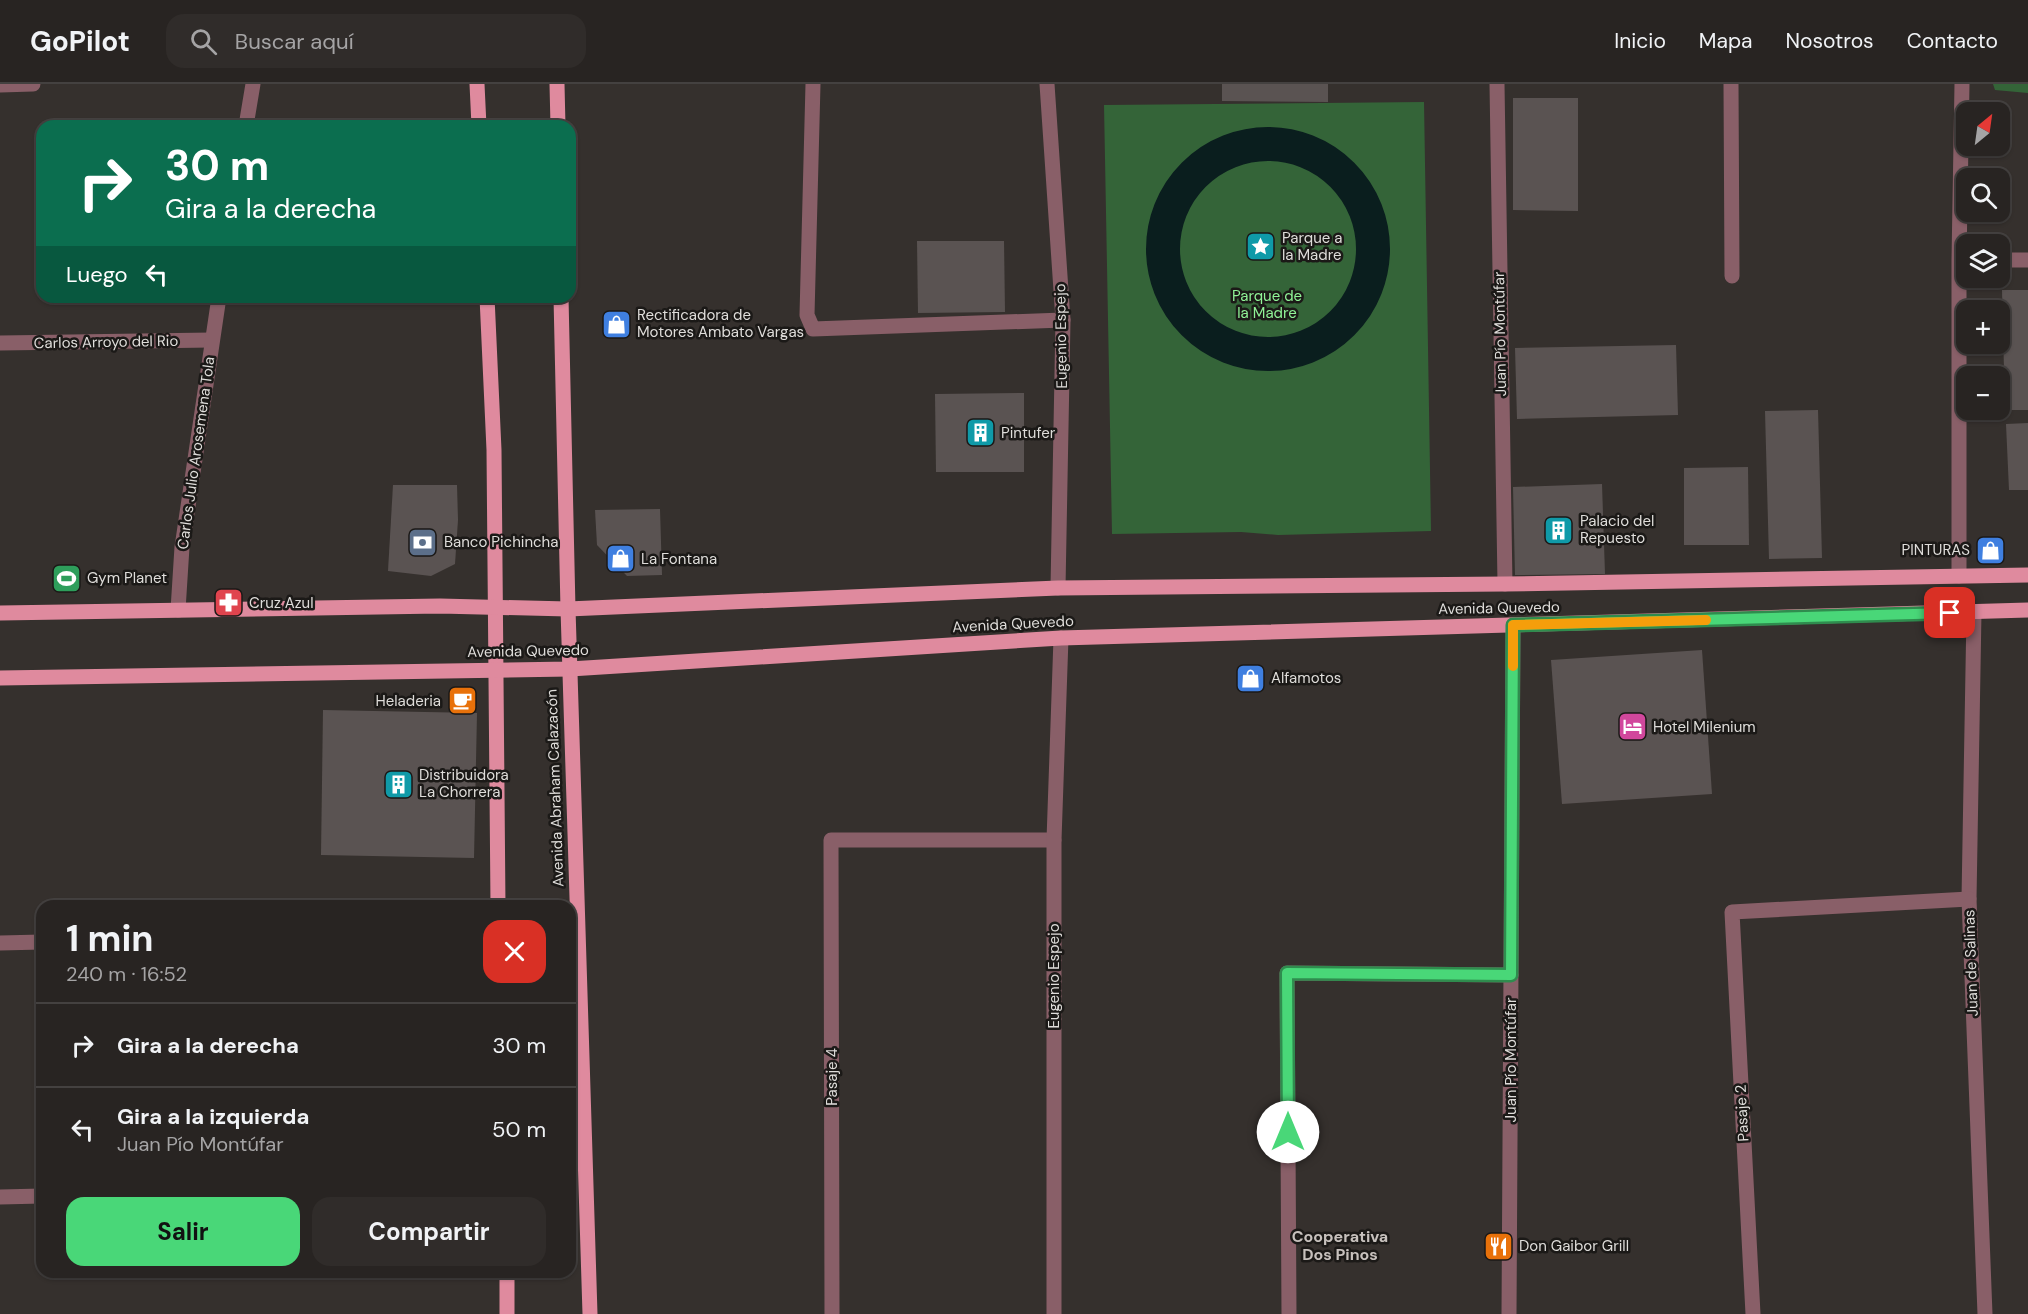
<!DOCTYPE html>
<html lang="es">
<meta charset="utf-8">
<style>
body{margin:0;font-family:"DM Sans",sans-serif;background:#302c2a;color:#f1f3f6;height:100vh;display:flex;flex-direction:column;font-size:22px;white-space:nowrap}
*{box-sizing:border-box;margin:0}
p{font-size:20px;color:#a5a4a5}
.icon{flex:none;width:33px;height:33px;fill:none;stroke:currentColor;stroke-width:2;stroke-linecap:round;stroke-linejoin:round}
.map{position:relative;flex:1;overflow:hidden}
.side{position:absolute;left:36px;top:816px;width:540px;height:378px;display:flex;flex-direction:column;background:#282422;border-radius:18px;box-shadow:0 2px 4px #0004,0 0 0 2px #444140}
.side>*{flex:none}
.banner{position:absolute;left:36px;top:36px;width:540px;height:183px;border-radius:18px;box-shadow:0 2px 4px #0004,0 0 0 2px #444140;background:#0b6e4f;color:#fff;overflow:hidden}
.needle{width:39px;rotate:29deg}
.buttons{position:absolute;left:1956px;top:18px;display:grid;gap:12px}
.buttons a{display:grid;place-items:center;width:54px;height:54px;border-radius:12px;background:#282422;box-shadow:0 2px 4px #0004,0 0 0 2px #444140;font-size:30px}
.pin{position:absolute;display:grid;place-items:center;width:51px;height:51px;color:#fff;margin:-26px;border-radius:12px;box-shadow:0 3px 9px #0006}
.me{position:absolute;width:66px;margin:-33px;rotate:0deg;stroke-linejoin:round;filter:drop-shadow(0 0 4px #0008)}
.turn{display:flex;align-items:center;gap:21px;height:126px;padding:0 30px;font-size:27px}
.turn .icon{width:78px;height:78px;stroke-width:2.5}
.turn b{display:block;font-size:42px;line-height:51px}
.then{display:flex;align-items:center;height:57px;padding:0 30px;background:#0003;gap:12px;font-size:22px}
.round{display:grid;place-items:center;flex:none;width:63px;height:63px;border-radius:18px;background:#302c2a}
.summary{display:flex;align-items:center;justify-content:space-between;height:102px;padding:0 30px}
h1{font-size:36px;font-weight:700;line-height:45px}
.button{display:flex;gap:12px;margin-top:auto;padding:12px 30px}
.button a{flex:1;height:69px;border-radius:18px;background:#49d778;color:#111;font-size:24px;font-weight:700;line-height:69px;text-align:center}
.button a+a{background:#302c2a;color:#f1f3f6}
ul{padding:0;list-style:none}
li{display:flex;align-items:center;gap:18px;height:84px;padding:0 30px;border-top:2px solid #444140}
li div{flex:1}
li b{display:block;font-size:22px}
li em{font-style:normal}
header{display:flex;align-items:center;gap:36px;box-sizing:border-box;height:84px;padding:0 30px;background:#282422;border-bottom:2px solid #444140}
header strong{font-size:28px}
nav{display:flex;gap:33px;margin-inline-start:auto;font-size:21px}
.search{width:420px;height:54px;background:#302c2a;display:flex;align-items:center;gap:15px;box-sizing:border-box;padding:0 21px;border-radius:18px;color:#a5a4a5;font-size:22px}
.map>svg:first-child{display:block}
.green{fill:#346438}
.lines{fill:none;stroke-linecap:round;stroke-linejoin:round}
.canal{stroke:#0a1e1e;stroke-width:34}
.building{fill:#5a5352}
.minor{stroke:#895f68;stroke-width:15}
.major{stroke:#df8a9e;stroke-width:15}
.route-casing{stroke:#2f8c4e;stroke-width:15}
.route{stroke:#49d778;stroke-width:10}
.slow{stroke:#f59e0b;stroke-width:10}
.labels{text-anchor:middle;stroke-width:5;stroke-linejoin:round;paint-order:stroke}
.poi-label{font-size:15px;fill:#dfddda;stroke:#1b1917;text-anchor:start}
.park-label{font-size:15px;fill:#90f397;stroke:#1b1917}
.street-label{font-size:15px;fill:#dfddda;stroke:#1b1917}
.neighbourhood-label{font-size:16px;font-weight:bold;fill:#c7c1bd;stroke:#1b1917}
</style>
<header>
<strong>GoPilot</strong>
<div class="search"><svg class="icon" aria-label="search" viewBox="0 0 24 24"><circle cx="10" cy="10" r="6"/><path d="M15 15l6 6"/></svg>Buscar aquí</div>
<nav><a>Inicio</a><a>Mapa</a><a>Nosotros</a><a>Contacto</a></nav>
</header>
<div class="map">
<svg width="2028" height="1230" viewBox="0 0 2028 1230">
<rect width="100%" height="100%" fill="#35302d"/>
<!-- green -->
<g class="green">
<path d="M1993 0H2028V9L1995 6Z"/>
<path d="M1424 18 1431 447 1278 451 1241 448 1112 450 1104 21Z"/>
</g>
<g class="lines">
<!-- canal -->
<circle class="canal" cx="1268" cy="165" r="105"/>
</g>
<!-- building -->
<g class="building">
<path d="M1222 0H1328V18L1222 17Z"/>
<path d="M1513 14H1578V127L1513 126Z"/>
<path d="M917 157H1004L1005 228 918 229Z"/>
<path d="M2002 206H2028V326H2005Z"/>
<path d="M1676 261 1678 331 1517 335 1515 264Z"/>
<path d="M1024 309V388H936L935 310Z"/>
<path d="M1818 326 1822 474 1769 475 1765 327Z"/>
<path d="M2028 339V406H2009L2006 340Z"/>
<path d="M1748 383 1749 461H1684V384Z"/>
<path d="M1602 400 1605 490 1515 491 1513 403Z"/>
<path d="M393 401H457L458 436 455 480 431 492 388 487Z"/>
<path d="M660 425 662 491 627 492 597 461 595 426Z"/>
<path d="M1702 566 1712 710 1562 720 1551 576Z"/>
<path d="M323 626 477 629 474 774 321 771Z"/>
</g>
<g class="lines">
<!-- minor -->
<g class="minor">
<path d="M813 0 807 231 813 245 1063 236"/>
<path d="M1047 0 1063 236 1058 504"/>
<path d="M1497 0 1505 500"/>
<path d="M1731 0 1732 192"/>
<path d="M0 1 33 0"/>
<path d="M246 42 253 0"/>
<path d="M2000 176H2028"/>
<path d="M0 259 212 256"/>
<path d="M1959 492V176L1962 0"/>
<path d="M178 526 182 463 219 213"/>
<path d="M1974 528 1969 815 1985 1230"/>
<path d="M0 859 42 858"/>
<path d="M0 1113 42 1112"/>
<path d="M832 1230 831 756H1054"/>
<path d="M1054 1230V756L1061 554"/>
<path d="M1289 1230 1287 889 1511 891"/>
<path d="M1509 1230 1513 541"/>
<path d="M1753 1230 1732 828 1969 815"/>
</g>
<!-- major -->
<g class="major">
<path d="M477 0 479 42"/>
<path d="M557 0 558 42"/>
<path d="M487 213 494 366 498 822"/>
<path d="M561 213 568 525 590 1230"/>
<path d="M0 529 440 522 568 525 1058 504 1505 500 2028 491"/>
<path d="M0 594 570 585 1061 554 2028 526"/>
<path d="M507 1188V1230"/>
</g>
</g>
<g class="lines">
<defs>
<path id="route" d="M1288 1048 1287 889 1511 891 1513 541 1950 529"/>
</defs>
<!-- route casing -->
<use href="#route" class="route-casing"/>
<!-- route -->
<use href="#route" class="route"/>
<!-- slow -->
<path class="slow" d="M1513 582V541L1706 536"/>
</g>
<!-- icons -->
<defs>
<symbol id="sight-square" viewBox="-11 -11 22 22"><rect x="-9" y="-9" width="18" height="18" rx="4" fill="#0f9aa8" stroke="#1b1917"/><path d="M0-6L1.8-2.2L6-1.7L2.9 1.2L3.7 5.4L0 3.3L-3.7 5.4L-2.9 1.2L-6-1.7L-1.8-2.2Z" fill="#fff"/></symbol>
<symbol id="shop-square" viewBox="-11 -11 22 22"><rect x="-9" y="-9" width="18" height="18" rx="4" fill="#3f7fe0" stroke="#1b1917"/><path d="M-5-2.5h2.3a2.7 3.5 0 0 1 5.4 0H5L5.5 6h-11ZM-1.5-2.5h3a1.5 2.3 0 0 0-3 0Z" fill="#fff"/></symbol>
<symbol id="building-square" viewBox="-11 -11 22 22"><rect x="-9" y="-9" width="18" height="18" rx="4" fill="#0f9aa8" stroke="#1b1917"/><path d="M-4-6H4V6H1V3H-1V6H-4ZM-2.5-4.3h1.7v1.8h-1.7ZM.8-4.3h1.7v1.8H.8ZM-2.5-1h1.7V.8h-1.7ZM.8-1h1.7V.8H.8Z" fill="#fff"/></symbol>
<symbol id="bank-square" viewBox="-11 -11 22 22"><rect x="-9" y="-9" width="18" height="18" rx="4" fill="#5c6f8a" stroke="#1b1917"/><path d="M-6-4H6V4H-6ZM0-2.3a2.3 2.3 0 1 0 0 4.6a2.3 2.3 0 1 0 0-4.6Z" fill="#fff"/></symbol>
<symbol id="stadium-square" viewBox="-11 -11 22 22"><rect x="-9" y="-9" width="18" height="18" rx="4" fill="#2e9e5b" stroke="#1b1917"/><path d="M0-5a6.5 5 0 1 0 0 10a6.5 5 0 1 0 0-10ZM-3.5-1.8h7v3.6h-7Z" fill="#fff"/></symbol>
<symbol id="pharmacy-square" viewBox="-11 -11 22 22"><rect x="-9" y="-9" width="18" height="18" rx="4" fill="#e0444e" stroke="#1b1917"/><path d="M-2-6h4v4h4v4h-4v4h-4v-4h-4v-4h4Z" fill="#fff"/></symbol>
<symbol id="cafe-square" viewBox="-11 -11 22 22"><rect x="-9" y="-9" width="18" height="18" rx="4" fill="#e8710a" stroke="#1b1917"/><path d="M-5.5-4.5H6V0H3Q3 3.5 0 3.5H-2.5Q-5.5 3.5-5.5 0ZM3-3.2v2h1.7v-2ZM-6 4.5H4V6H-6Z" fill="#fff"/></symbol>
<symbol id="hotel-square" viewBox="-11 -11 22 22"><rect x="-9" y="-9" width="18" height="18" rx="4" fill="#d1479c" stroke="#1b1917"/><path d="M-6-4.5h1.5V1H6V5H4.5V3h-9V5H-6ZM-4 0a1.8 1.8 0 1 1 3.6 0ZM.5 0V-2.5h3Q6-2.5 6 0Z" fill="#fff"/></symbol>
<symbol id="restaurant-square" viewBox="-11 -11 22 22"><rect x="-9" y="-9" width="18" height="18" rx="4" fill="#e8710a" stroke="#1b1917"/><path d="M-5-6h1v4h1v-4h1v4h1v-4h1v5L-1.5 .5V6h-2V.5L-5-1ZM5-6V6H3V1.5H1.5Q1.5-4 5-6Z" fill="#fff"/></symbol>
</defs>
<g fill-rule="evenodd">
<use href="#sight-square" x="1244" y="146" width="33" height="33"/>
<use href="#shop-square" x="600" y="224" width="33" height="33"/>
<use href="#building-square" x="964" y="332" width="33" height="33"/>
<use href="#building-square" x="1542" y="430" width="33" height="33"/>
<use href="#bank-square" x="406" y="442" width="33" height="33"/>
<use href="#shop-square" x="1974" y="450" width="33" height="33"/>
<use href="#shop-square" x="604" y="458" width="33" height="33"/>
<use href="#stadium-square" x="50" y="478" width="33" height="33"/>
<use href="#pharmacy-square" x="212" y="502" width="33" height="33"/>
<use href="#shop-square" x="1234" y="578" width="33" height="33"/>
<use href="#cafe-square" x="446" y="600" width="33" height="33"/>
<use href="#hotel-square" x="1616" y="626" width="33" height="33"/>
<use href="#building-square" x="382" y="684" width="33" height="33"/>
<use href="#restaurant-square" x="1482" y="1146" width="33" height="33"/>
</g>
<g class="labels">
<!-- poi labels -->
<g class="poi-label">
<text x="1282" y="159">Parque a<tspan x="1282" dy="17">la Madre</tspan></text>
<text x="637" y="236">Rectificadora de<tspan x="637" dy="17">Motores Ambato Vargas</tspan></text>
<text x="1001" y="354">Pintufer</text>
<text x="1580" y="442">Palacio del<tspan x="1580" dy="17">Repuesto</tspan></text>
<text x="444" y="463">Banco Pichincha</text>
<text x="1970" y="471" text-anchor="end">PINTURAS</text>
<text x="641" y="480">La Fontana</text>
<text x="87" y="499">Gym Planet</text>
<text x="249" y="524">Cruz Azul</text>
<text x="1271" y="599">Alfamotos</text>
<text x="441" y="622" text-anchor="end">Heladeria</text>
<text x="1653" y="648">Hotel Milenium</text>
<text x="419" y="696">Distribuidora<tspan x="419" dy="17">La Chorrera</tspan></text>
<text x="1519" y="1167">Don Gaibor Grill</text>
</g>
<!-- park labels -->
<g class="park-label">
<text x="1267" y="217">Parque de<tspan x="1267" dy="17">la Madre</tspan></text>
</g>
<!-- street labels -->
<g class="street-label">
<text transform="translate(1500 250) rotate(-91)" y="5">Juan Pío Montúfar</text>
<text transform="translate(1061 252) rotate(-91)" y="5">Eugenio Espejo</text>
<text transform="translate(106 258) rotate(-1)" y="5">Carlos Arroyo del Rio</text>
<text transform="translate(196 369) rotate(-82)" y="5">Carlos Julio Arosemena Tola</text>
<text transform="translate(1499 524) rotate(-1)" y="5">Avenida Quevedo</text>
<text transform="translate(1013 540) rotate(-3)" y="5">Avenida Quevedo</text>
<text transform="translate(528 567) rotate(-1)" y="5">Avenida Quevedo</text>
<text transform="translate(555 704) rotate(-92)" y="5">Avenida Abraham Calazacón</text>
<text transform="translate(1971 879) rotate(-92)" y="5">Juan de Salinas</text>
<text transform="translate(1054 892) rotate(-90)" y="5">Eugenio Espejo</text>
<text transform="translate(1511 976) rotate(-90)" y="5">Juan Pío Montúfar</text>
<text transform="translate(832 993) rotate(-90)" y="5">Pasaje 4</text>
<text transform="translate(1742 1029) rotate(-93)" y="5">Pasaje 2</text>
</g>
<!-- neighbourhood labels -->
<g class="neighbourhood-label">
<text x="1340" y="1158">Cooperativa<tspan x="1340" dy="18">Dos Pinos</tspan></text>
</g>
</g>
</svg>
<div class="buttons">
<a><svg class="needle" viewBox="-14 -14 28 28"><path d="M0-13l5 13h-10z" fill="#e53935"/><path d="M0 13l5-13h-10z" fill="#a5a4a5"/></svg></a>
<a><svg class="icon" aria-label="search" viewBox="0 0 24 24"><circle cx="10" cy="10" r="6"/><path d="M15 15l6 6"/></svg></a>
<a><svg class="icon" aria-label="layers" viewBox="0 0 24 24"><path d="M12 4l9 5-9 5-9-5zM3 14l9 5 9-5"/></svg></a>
<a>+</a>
<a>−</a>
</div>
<div class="pin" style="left:1950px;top:529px;background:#d93025"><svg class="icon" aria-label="arrive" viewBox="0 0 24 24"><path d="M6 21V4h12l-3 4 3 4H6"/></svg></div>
<svg class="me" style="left:1288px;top:1048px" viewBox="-20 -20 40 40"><circle r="19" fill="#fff"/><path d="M0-13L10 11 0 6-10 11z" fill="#49d778"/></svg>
<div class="banner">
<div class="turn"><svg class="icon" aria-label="right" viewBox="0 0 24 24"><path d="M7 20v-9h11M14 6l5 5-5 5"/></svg><div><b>30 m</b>Gira a la derecha</div></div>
<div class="then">Luego<svg class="icon" aria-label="left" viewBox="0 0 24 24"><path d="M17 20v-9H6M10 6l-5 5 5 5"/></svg></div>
</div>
<section class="side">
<div class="summary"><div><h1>1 min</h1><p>240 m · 16:52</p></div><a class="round" style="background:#d93025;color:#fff"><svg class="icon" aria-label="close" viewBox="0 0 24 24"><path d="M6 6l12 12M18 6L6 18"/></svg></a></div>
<ul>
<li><svg class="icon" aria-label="right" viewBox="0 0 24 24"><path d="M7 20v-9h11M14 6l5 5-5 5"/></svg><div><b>Gira a la derecha</b></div><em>30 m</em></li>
<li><svg class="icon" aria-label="left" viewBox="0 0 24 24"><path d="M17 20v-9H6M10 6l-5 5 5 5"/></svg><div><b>Gira a la izquierda</b><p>Juan Pío Montúfar</p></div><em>50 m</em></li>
</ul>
<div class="button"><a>Salir</a><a>Compartir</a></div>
</section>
</div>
